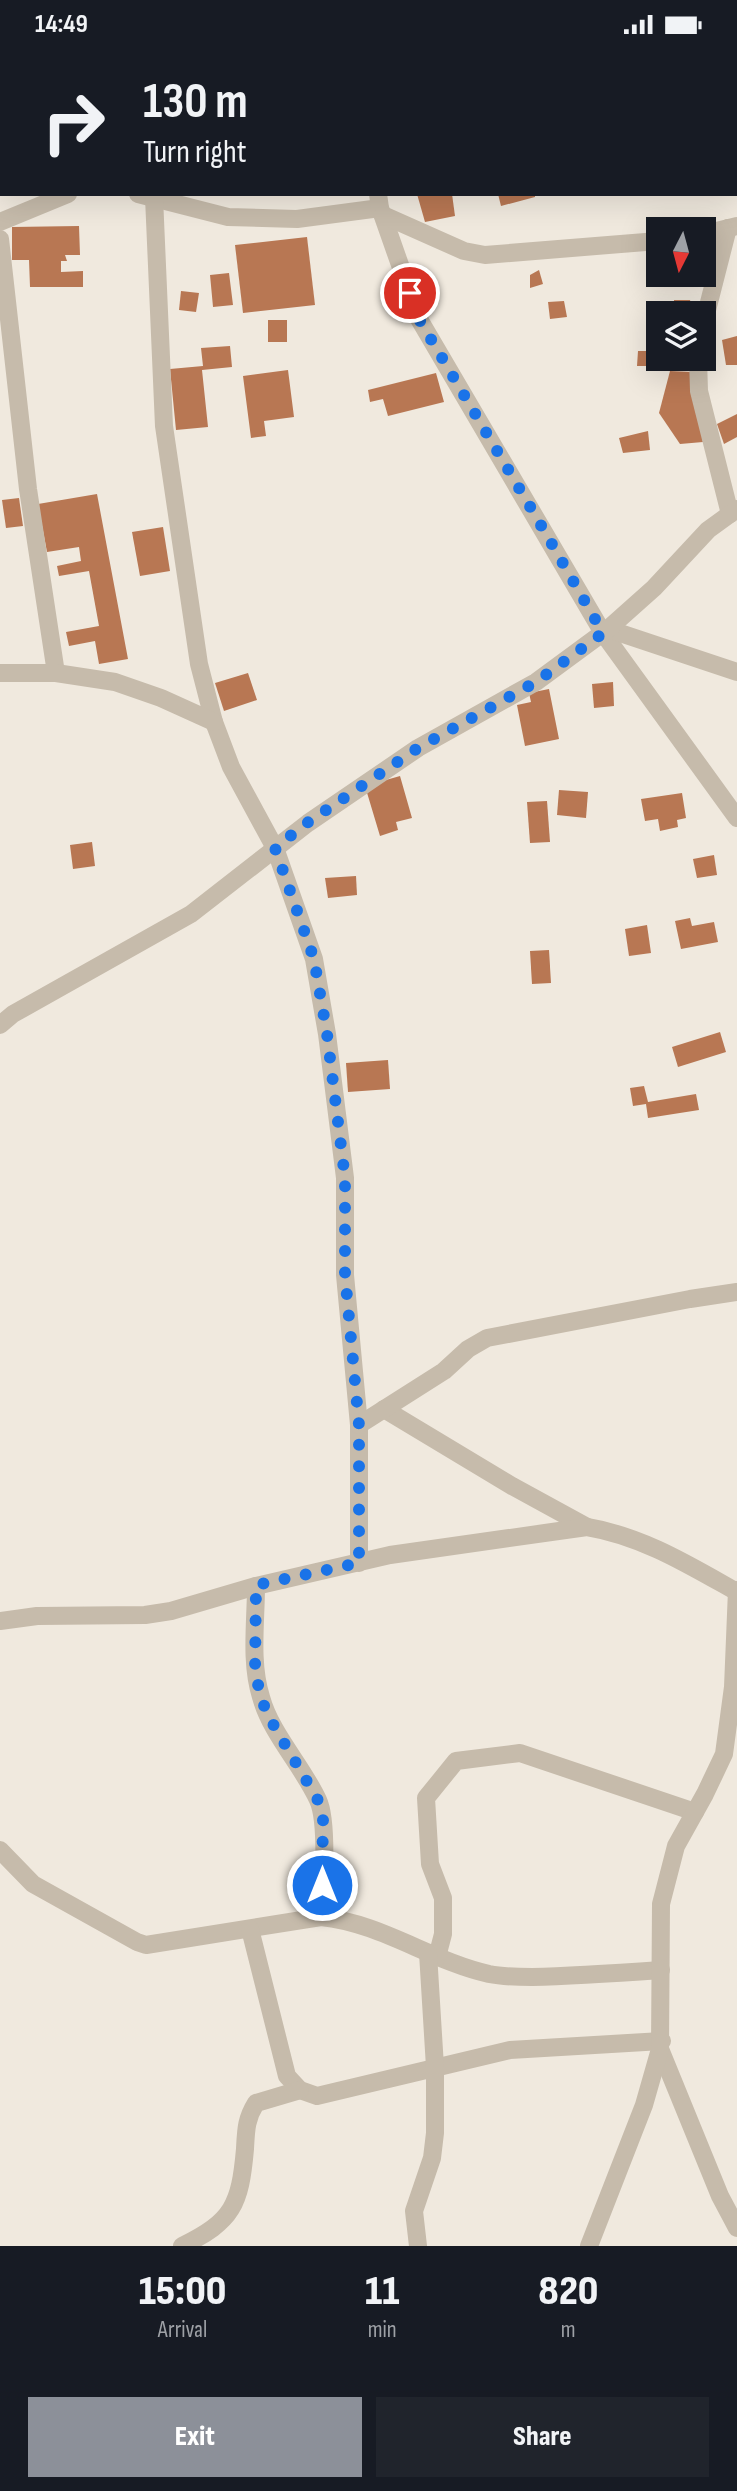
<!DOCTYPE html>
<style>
body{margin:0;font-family:"Sofia Sans Condensed",sans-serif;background:#20242c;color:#f1f3f6;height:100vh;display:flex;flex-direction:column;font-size:26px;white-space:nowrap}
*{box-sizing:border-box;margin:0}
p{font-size:23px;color:#9ea1a6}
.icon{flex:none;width:38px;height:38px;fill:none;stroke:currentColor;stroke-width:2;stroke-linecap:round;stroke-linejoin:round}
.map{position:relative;height:2197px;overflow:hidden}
.drawer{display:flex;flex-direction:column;background:#171b24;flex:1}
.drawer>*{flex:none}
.banner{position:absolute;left:0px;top:0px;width:738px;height:147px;box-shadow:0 7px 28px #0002;background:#171b24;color:#f1f3f6;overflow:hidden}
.needle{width:46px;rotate:186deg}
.buttons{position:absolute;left:646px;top:168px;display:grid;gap:14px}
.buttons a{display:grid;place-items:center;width:70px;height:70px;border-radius:0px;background:#171b24;box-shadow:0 7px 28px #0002;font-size:35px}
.pin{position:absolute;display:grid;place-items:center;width:60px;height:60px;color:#fff;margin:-30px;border:4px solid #fff;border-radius:50%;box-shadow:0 2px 7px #0007}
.me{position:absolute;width:77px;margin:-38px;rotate:0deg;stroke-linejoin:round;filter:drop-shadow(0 0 5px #0008)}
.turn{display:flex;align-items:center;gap:24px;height:147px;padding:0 28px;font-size:32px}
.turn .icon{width:91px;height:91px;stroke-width:2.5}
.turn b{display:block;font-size:49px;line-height:60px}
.eta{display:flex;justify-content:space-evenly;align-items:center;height:119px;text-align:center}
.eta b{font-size:42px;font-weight:800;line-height:49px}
.button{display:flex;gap:14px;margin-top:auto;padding:14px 28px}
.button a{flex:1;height:80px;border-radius:0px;background:#8c9099;color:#fff;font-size:28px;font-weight:800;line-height:80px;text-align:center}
.button a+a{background:#20242c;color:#f1f3f6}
.status{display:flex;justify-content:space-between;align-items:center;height:49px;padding:0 35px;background:#171b24;direction:ltr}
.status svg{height:19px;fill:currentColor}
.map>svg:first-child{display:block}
.building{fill:#b87753}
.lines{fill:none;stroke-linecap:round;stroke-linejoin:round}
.minor{stroke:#c6bbab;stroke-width:18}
.route{stroke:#1a73e8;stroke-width:12;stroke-dasharray:0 21.6}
</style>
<div class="status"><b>14:49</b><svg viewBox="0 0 49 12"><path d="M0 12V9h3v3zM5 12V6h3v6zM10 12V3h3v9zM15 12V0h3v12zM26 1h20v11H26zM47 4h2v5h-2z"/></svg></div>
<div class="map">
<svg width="737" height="2197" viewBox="0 0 737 2197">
<rect width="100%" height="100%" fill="#f0e9de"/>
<!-- building -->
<g class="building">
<path d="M417 145H452L455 167 425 173Z"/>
<path d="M498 145H535V148L501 157Z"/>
<path d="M79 177 80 206H65L67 212H61V223L83 222V238H30L29 211H12V178Z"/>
<path d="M307 188 315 256 243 264 235 196Z"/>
<path d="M539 221 543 235 530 239V226Z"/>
<path d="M229 224 233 256 213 258 210 226Z"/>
<path d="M181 242 199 244 196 263 179 261Z"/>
<path d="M674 251H690L693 264H674Z"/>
<path d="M564 252 567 268 550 270 548 253Z"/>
<rect x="268" y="271" width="19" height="22"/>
<path d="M737 287V316H726L722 291Z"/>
<path d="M230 297 232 318 202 321 208 378 176 381 170 320 203 317 201 299Z"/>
<path d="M638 302H658V310H669V317H637Z"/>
<path d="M288 321 294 368 264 372 266 387 251 389 243 327Z"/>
<path d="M670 322 692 323 703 393 680 395 659 364Z"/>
<path d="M436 324 444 353 388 367 383 350 370 353 368 341Z"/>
<path d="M737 365V388L724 395 717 375Z"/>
<path d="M648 382 650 401 623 404 619 389Z"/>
<path d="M97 445 128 610 99 615 95 592 69 597 66 583 99 577 89 522 59 527 57 517 81 512 79 498 47 503 38 455Z"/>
<path d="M19 449 23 477 6 479 2 451Z"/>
<path d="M163 478 170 522 140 527 132 483Z"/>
<path d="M248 624 257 651 224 662 215 634Z"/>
<path d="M613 633 614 657 594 659 592 635Z"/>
<path d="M549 640 559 690 525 697 517 656 531 653 529 644Z"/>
<path d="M400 727 412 769 396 773 398 781 380 787 365 737Z"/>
<path d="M559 741 588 743 586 769 557 766Z"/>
<path d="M682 744 686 769 677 771 678 778 660 782 658 770 645 772 641 750Z"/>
<path d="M547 752 550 793 530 794 527 753Z"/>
<path d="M92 793 95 817 73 820 70 796Z"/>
<path d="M714 806 717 826 697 829 693 810Z"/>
<path d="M356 827 357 846 328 849 325 829Z"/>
<path d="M690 869 692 877 714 873 718 893 681 900 675 872Z"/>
<path d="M647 876 651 904 629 907 625 880Z"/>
<path d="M549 901 551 934 532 935 530 902Z"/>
<path d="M720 983 726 1003 678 1018 672 998Z"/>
<path d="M388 1011 390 1040 348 1043 346 1014Z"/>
<path d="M644 1037 648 1053 696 1045 699 1061 648 1069 646 1055 633 1057 630 1039Z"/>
</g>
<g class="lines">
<!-- minor -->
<g class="minor">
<path d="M358 0V2"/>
<path d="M736 0 737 1"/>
<path d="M138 145 228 168 297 170 380 159"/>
<path d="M378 145 380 159 419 270 603 584 737 769"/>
<path d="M154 148 164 377 199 615 214 673 231 718 275 799 314 910 327 985 345 1129V1226L359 1376V1514"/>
<path d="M383 166 464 202 485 206 658 192"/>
<path d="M0 173 68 145"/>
<path d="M704 185 737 177"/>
<path d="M0 190 28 440 56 624"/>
<path d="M704 273 728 179"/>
<path d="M698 310 699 342 730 465"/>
<path d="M608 580 737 623"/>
<path d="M0 624H56L115 633 161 649 214 673"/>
<path d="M0 976 13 965 191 865 308 774 418 699 536 633 608 580 654 539 708 481 737 460"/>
<path d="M384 1360 512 1437 587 1478"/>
<path d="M359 1376 444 1322 468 1300 487 1289 690 1250 737 1243"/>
<path d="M256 1537C256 1573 250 1613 261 1648 271 1685 302 1716 318 1751 328 1772 324 1842 321 1868"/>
<path d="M0 1572 37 1567 145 1566 171 1562 256 1537 390 1506 587 1478C642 1487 689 1516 737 1543"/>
<path d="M0 1801 33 1835 137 1893 146 1896 321 1868C381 1874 431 1912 489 1925 504 1928 517 1928 532 1928 575 1927 618 1924 661 1921"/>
<path d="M250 1880 287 2027 300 2041 317 2047 510 2001 662 1992"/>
<path d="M437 1908 443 1885V1849L430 1815 426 1749 456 1712 520 1704 695 1763"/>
<path d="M660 2000 720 2147 737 2179"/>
<path d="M182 2197C233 2172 240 2156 245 2100 246 2081 246 2070 256 2054L300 2041"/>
<path d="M418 2197 414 2162 432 2109 435 2084V2018L428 1904"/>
<path d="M589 2197 644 2056 660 2000 661 1855 676 1797 705 1745 724 1705 733 1638 737 1541"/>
</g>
</g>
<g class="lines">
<!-- route -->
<path class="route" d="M322 1836 323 1771 319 1753 267 1665 261 1648 255 1623 256 1536 359 1514V1376L345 1226V1129L327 985 314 910 275 799 307 774 418 699 536 633 603 584 538 471 419 270 410 244"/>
</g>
</svg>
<div class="buttons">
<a><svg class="needle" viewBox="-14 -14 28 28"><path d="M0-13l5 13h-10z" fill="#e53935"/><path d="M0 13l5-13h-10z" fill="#9ea1a6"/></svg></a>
<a><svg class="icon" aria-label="layers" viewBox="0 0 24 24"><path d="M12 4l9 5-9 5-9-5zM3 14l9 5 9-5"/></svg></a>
</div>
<div class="pin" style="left:410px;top:244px;background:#d93025"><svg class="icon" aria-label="arrive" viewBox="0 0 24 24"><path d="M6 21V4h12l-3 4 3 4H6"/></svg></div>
<svg class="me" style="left:322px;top:1836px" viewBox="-20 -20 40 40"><circle r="17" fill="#1a73e8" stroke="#fff" stroke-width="3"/><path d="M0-11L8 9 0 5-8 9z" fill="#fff"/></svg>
<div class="banner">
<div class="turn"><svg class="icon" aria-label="right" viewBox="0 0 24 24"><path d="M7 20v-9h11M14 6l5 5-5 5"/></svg><div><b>130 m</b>Turn right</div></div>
</div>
</div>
<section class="drawer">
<div class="eta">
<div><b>15:00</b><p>Arrival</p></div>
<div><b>11</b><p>min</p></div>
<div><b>820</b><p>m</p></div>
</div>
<div class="button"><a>Exit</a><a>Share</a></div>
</section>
